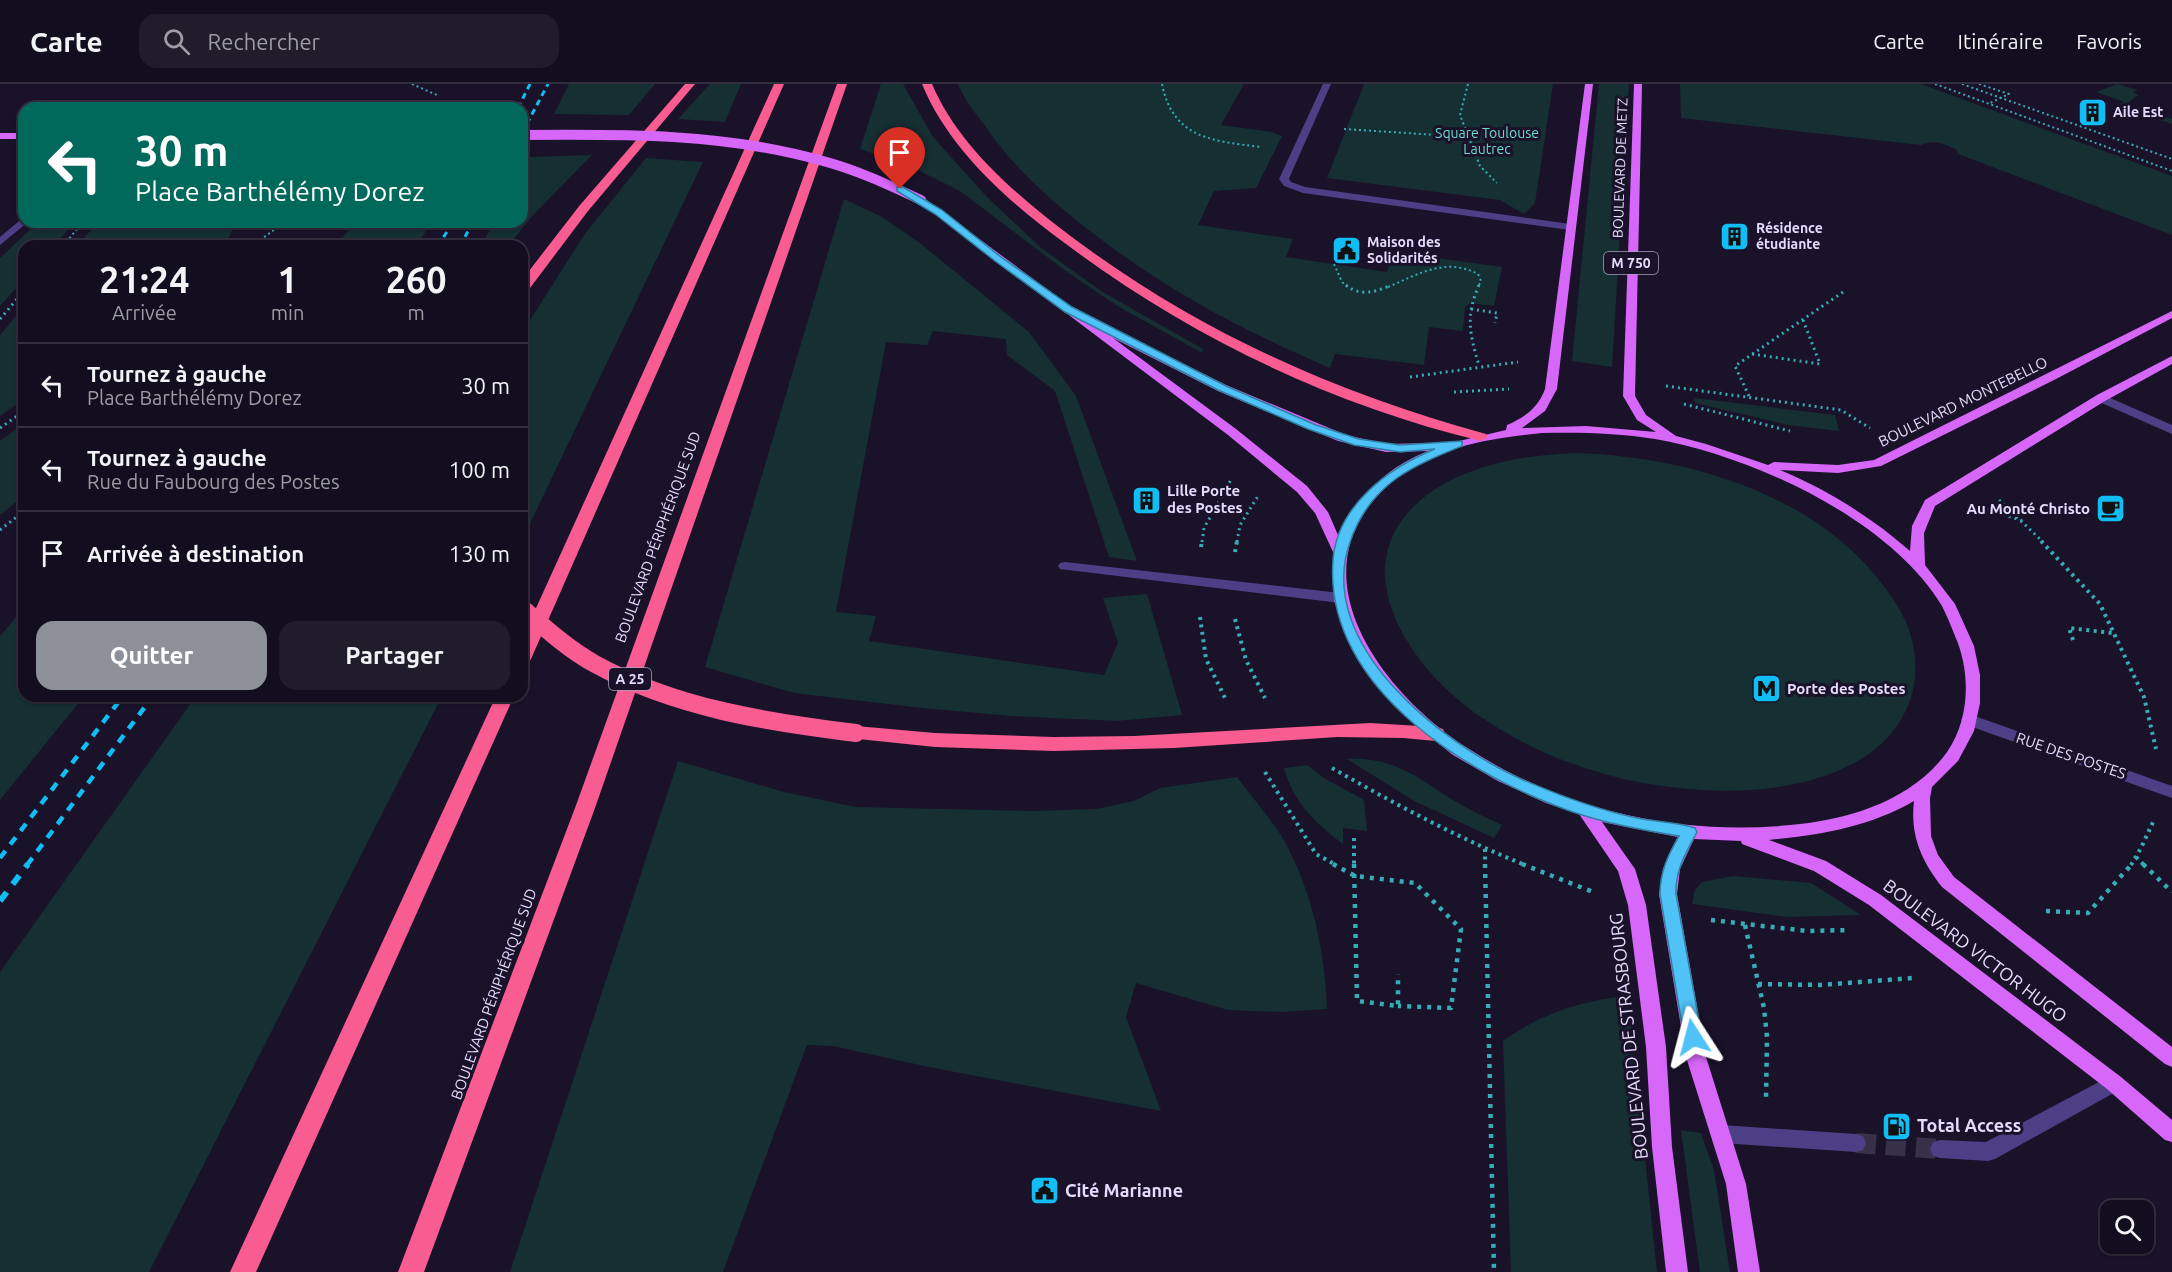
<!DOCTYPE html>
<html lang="fr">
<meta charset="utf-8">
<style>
body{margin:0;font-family:Ubuntu,sans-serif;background:#201c2c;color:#f1f3f6;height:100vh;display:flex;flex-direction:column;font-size:22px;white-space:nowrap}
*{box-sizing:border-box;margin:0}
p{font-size:20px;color:#9d9ca4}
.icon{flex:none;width:33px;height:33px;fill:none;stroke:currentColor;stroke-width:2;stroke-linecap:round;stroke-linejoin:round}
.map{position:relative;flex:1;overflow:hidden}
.panel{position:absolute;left:18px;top:156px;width:510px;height:462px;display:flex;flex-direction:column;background:#130e1f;border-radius:18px;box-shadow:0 2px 4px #0004,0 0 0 2px #322e3d}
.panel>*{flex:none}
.hud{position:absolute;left:18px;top:18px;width:510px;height:126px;border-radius:18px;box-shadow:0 2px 4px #0004,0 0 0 2px #322e3d;background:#00695c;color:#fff;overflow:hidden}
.tools{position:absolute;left:2100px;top:1116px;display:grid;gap:12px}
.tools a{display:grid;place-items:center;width:54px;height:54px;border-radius:12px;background:#130e1f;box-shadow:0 2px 4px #0004,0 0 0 2px #322e3d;font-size:30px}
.pin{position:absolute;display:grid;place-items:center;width:51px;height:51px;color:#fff;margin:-62px -26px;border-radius:50% 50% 50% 0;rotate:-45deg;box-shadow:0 0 6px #0007}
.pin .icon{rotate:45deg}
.me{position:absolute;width:66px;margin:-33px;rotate:351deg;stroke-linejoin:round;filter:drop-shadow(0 0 4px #0008)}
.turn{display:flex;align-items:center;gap:21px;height:126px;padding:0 18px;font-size:27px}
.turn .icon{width:78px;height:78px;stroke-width:2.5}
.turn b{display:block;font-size:42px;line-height:51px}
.eta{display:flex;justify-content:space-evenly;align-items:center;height:102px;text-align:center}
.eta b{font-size:36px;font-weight:700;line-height:42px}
.action{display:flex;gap:12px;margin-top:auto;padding:12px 18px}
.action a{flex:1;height:69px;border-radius:18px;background:#8c9099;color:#fff;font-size:24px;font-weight:700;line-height:69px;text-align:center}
.action a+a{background:#201c2c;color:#f1f3f6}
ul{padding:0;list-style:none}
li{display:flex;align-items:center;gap:18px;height:84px;padding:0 18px;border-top:2px solid #322e3d}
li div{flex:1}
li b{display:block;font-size:22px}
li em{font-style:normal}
header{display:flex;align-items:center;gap:36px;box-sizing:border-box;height:84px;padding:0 30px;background:#130e1f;border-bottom:2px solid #322e3d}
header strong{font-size:28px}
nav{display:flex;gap:33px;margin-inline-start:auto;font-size:21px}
.search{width:420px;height:54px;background:#201c2c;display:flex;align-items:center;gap:15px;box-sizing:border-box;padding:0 21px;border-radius:18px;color:#9d9ca4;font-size:22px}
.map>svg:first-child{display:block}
.green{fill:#152f33}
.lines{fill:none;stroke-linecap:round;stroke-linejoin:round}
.minor-tunnel{stroke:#373049;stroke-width:20;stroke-dasharray:20 10;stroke-linecap:butt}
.path-far3{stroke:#36acb6;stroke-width:2;stroke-dasharray:2 3;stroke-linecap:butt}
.path-far2{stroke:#36acb6;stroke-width:3;stroke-dasharray:2 4;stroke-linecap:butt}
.path-far1{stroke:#36acb6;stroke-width:4;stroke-dasharray:3 4.5;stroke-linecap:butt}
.path{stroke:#36acb6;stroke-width:4.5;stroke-dasharray:4 6;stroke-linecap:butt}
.minor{fill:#4c3f85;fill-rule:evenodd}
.major{fill:#d667f8;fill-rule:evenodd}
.highway{fill:#f85c90;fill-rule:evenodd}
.rail-far2{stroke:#10bdf4;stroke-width:3;stroke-dasharray:6 4.5;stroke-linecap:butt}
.rail-far1{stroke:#10bdf4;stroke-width:4.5;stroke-dasharray:9 8;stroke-linecap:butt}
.rail{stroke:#10bdf4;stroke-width:6;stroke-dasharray:11 10;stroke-linecap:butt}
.path-bridge{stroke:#36acb6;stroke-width:2;stroke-dasharray:2 3;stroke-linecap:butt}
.major-bridge{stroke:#d667f8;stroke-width:10}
.highway-bridge{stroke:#f85c90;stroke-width:18}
.route{fill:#4fc3f7;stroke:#337fa1;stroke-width:1.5}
.labels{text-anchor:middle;stroke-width:6;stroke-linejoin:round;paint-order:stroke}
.far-poi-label{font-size:14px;font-weight:bold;fill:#e4dbfd;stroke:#191229;text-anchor:start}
.far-park-label{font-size:14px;fill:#69dccf;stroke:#191229}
.far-street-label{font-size:14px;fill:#e4dbfd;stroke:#191229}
.shield{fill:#191229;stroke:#a79fbd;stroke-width:1.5}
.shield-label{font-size:14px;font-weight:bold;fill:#e4dbfd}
.street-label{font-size:15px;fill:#e4dbfd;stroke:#191229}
.poi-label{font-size:15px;font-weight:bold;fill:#e4dbfd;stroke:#191229;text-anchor:start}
.near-street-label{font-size:18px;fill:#e4dbfd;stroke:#191229}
.near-poi-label{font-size:18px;font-weight:bold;fill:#e4dbfd;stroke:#191229;text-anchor:start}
</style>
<header>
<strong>Carte</strong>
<div class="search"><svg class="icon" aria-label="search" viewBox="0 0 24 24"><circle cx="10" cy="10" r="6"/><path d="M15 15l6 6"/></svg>Rechercher</div>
<nav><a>Carte</a><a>Itinéraire</a><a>Favoris</a></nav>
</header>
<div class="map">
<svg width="2172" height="1188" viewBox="0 0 2172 1188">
<rect width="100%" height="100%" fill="#191229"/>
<!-- green -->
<g class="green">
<path d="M569 0H655L629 31 554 30Z"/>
<path d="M710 0H741L725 38 678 35Z"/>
<path d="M881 0H903L933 53 987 113 1040 163 1101 207 1203 265 1202 269 1119 223 1067 188 960 107 912 83 860 65Z"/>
<path d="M958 0H1244L1221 41 1272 48 1282 52 1256 104 1214 107 1198 141 1293 155 1286 173 1387 188 1393 168 1502 183 1494 222 1471 219 1465 223 1463 247 1429 243 1424 281 1335 270 1330 284C1242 246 1167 207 1090 147 1051 117 1013 83 985 42 975 29 964 15 958 0Z"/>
<path d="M1364 0H1553L1535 119 1524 130 1500 116 1327 94Z"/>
<path d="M1599 0H1629L1612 283 1572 277Z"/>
<path d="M1680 0H1921L2172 92V151L1958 70 1956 65C1944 60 1933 55 1921 61L1681 34Z"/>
<path d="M2117 0 2138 6 2133 8 2138 11 2129 18 2133 22 2172 35V40L2116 21 2124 18 2096 8Z"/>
<path d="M592 71 534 130 508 162H481L494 138H522V85L528 73Z"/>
<path d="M646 74 703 78 523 454 522 249 584 151Z"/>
<path d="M844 115 882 133 921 160 1029 248 1076 312 1137 477 1109 473 1055 307 1007 271 1006 255 933 247 927 261 886 258 836 528 876 532 869 557 1104 591 1118 559 1103 514 1147 510 1182 631 1117 637 1012 632 922 624 794 609 705 583Z"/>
<path d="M38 138H75L53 162H24V195L0 222V174Z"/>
<path d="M98 138H237L224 162H77Z"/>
<path d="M356 138H432L416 162H335Z"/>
<path d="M24 223V315L0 332V251Z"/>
<path d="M1694 314 1835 331 1839 347 1788 341 1695 319Z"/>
<path d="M24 339V412L0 431V357Z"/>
<path d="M1576 369C1681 372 1806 407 1875 491 1891 511 1906 531 1912 556 1920 589 1914 621 1893 647 1861 688 1799 703 1750 706 1656 711 1558 686 1481 633 1405 581 1333 471 1437 404 1479 378 1528 371 1576 369Z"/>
<path d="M24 524V612H84L0 716V552Z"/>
<path d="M196 612H442L149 1188H0V888Z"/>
<path d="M1347 675C1394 672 1419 695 1456 718 1471 726 1486 734 1502 741L1494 754 1414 717Z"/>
<path d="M678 677 784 708 856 723 1034 727 1096 725 1134 717 1160 704 1237 693C1253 715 1273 736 1286 760 1313 811 1325 868 1327 925L1281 928 1228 926 1136 899 1126 933 1161 1027 929 983 833 962 807 961 723 1188H510Z"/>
<path d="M1307 681 1324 694 1364 716 1367 747 1343 744V760C1315 739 1293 718 1284 684Z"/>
<path d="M1733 792 1811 799 1861 831 1788 833 1692 820 1695 806 1702 798Z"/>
<path d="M1628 912 1657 1188H1511L1503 957C1540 930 1582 916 1628 912Z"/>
<path d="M1681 1046 1701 1049 1714 1086 1730 1188H1700Z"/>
</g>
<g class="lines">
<!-- minor-tunnel -->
<path class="minor-tunnel" d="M1856 1059 1940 1065"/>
<!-- path-far3 -->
<g class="path-far3">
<path d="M412 0 437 11"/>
<path d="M1162 0C1173 55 1213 57 1261 63"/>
<path d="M1468 0 1460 31 1480 82 1497 99"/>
<path d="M1935 0 2172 87"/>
<path d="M1962 0 2172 75"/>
<path d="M1344 45 1468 53"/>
<path d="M63 162 83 138"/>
<path d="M252 162 285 138"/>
<path d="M1334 180 1342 198 1348 203"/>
<path d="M1388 203C1419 190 1445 173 1478 190L1481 197 1478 203"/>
</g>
<!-- path-far2 -->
<g class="path-far2">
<path d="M1346 201C1360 213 1376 208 1391 201"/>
<path d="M1479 201C1465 233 1470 250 1479 282"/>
<path d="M1471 225 1497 229 1495 239"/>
<path d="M0 235 24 207"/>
<path d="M1752 270 1820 280 1803 236"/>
<path d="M1410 293 1518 278"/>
<path d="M1666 302 1841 326 1870 344"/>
<path d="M1454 308 1509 305"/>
<path d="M1749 312 1735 282 1843 208"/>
<path d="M1684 320 1790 347"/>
<path d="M0 344 24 327"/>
<path d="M1999 416 2043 458"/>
<path d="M1986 425 2023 437"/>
<path d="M0 446 24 427"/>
<path d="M1202 458 1204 444 1232 394"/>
<path d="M1237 458 1240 441 1258 412"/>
</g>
<!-- path-far1 -->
<g class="path-far1">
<path d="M2041 457 2100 520 2144 613 2156 665"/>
<path d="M1201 463 1202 457"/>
<path d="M1235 468 1237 457"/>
<path d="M1200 533 1206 575 1226 616"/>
<path d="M1235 535 1246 576 1265 614"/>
<path d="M2073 556 2069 544 2112 549"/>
<path d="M1332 684C1395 720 1458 754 1525 781"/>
<path d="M1265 688 1316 770 1336 781"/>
<path d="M1354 754V781"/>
<path d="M1485 765V781"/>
<path d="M2136 773 2144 781"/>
<path d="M2131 781 2141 764 2153 738"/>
</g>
<!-- path -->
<g class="path">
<path d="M1333 780 1355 792 1415 799 1461 845 1451 924 1398 922"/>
<path d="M1354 780 1357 917 1398 922V890"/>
<path d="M1485 780 1494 1188"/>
<path d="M1522 780 1593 808"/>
<path d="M2143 780 2172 808"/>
<path d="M2046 827 2088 829 2132 780"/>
<path d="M1711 836 1807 847 1850 846"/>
<path d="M1745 841 1764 924 1767 953 1766 1015"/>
<path d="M1758 900 1820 901 1913 894"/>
</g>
<!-- minor -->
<g class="minor">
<path d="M1323 0H1331L1291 90 1289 95 1291 98 1305 103 1570 140 1575 143 1570 146 1303 109 1284 102 1279 95Z"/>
<path d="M24 133V138H28L0 161V153Z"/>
<path d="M2101 310 2172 341V350L2097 317V311Z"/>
<path d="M1065 478 1340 509 1347 514 1340 519 1060 485 1058 482 1060 479Z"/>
<path d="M1969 630 2172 702V714L1964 640 1961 636 1964 632Z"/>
<path d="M2114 990 2121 993 2124 999 2121 1005 1995 1075 1988 1077 1940 1074 1933 1072 1930 1065 1933 1058 1940 1056 1986 1058Z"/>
<path d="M1722 1041 1856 1050 1863 1052 1866 1059 1863 1066 1856 1068 1722 1059 1715 1057 1712 1050 1715 1043Z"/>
</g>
<!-- major -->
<g class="major">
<path d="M1585 0H1593L1557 305 1545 327 1522 344 1586 342 1656 348 1637 336 1623 312 1634 0H1642L1635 312 1646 331 1676 352 1706 360 1768 381 1774 378 1838 381 1874 376 2172 227V234L2056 295 1881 382 1838 389 1780 386C1828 406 1871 433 1910 467L1912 442 1925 416 2097 311 2172 272V280L2105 317 1935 422 1924 449 1925 481 1955 520 1974 562 1980 591V619L1974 647 1958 677 1932 703 1930 714 1931 752 1938 771 1954 793 2172 963V983L2165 980 1942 803C1921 776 1910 751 1914 717 1869 743 1820 751 1769 756L1826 777 1881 811 2121 993 2172 1036V1058L2165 1056 2107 1005 1869 821 1814 787 1742 760 1741 757 1694 755 1680 785 1677 810 1706 973 1746 1100 1760 1188H1738L1726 1100 1686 973 1659 810 1663 785 1678 753 1602 738 1635 785 1646 821 1666 963 1672 1063 1688 1188H1666L1652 1063 1646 963 1628 821 1618 787 1579 730 1546 719 1498 697 1453 671 1414 640 1387 614 1365 584 1345 549 1334 516 1332 482 1334 470 1315 429 1297 408 1228 351 916 116 924 114 1109 251 1110 248H1118L1226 301 1346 351 1386 360 1437 359 1442 361 1506 346 1507 341C1525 333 1538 324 1545 305ZM1113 254 1218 307 1338 357 1386 368 1428 367C1387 383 1358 412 1338 451L1328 428 1307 402 1236 345ZM1542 349C1580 348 1618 349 1655 355 1752 372 1890 435 1942 522 1947 532 1951 542 1955 552 1971 588 1970 635 1947 668 1912 717 1848 736 1790 741 1677 752 1562 726 1466 663 1377 605 1287 481 1397 394 1437 362 1493 354 1542 349Z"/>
<rect x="0" y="49" width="24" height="6"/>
</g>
<!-- highway -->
<g class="highway">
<path d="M685 0H695L588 127 527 208 522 209V196L580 121Z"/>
<path d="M774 0H784L531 575 528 579 522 581V555Z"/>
<path d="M837 0H847L595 724 424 1188H398L575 724Z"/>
<path d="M922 0H932C957 59 1011 106 1060 144 1190 244 1330 307 1486 350L1488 353 1481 357C1330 320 1190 253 1066 160 1010 119 949 66 922 0Z"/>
<path d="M496 612H514L256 1188H230Z"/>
<path d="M1370 639 1436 643 1443 645 1445 650 1443 655 1436 657 1403 654 1337 653 1174 664 1054 667 935 663 849 654 847 649 849 644 856 642 935 649 1054 653 1134 652Z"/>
</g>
<!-- rail-far2 -->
<g class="rail-far2">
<path d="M518 24 530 0"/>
<path d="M522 49 548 0"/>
<path d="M438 162 453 138"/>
<path d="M460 162 473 138"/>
</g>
<!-- rail-far1 -->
<g class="rail-far1">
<path d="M0 774 123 612"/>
<path d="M27 781 153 612"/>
</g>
<!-- rail -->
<path class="rail" d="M0 817 28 780"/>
<!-- path-bridge -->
<path class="path-bridge" d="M1979 0 2009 10 1988 20"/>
<!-- major-bridge -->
<path class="major-bridge" d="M522 51C623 50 725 49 823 77 857 86 889 101 921 116"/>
<!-- highway-bridge -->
<path class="highway-bridge" d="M522 524C545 544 568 565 595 580 675 624 767 638 856 649"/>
</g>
<!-- route -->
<path class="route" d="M897 103H903L942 126 1001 173 1072 223 1226 302 1316 341 1359 355 1400 361 1462 357V362C1440 371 1417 380 1397 394 1374 410 1359 432 1350 458 1314 560 1441 659 1521 695 1558 711 1598 726 1637 734 1656 738 1677 738 1695 744L1697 748C1686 769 1675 786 1676 810L1702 953 1699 958 1693 961 1687 958 1684 953 1660 810C1660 788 1668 771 1679 752 1647 747 1614 741 1582 731 1475 696 1323 607 1333 476 1337 422 1388 384 1435 365L1400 368 1354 361 1308 345 1218 306 1065 228 995 177 935 130 897 107Z"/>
<!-- icons -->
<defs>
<symbol id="building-square" viewBox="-11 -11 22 22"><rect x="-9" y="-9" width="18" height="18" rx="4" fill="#10bdf4" stroke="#191229"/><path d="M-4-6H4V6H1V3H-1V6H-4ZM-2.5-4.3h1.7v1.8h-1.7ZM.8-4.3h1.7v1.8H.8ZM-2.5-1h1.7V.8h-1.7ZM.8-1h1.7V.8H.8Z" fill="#111"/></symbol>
<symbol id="civic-square" viewBox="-11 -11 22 22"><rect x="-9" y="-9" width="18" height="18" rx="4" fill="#10bdf4" stroke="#191229"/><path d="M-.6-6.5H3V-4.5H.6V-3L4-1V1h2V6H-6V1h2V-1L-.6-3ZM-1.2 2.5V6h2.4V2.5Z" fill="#111"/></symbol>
<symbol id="cafe-square" viewBox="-11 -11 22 22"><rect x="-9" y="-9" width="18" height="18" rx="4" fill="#10bdf4" stroke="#191229"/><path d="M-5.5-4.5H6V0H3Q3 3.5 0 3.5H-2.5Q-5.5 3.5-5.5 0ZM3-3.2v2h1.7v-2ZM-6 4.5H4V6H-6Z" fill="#111"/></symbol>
<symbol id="metro-square" viewBox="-11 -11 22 22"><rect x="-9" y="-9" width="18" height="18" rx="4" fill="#10bdf4" stroke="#191229"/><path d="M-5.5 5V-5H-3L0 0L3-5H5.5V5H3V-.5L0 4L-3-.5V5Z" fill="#111"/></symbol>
<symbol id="fuel-square" viewBox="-11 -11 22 22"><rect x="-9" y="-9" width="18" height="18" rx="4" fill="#10bdf4" stroke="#191229"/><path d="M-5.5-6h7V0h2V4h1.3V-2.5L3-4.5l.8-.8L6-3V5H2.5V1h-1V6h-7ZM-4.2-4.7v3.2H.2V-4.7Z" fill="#111"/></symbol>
</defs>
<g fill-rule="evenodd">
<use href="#building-square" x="2076" y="12" width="33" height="33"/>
<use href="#building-square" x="1718" y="136" width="33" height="33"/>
<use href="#civic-square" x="1330" y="150" width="33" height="33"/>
<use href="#building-square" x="1130" y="400" width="33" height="33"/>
<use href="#cafe-square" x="2094" y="408" width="33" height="33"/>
<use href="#metro-square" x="1750" y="588" width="33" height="33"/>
<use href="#fuel-square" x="1880" y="1026" width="33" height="33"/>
<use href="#civic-square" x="1028" y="1090" width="33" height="33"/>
</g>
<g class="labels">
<!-- far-poi labels -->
<g class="far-poi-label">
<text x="2113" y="33">Aile Est</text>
<text x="1756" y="149">Résidence<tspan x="1756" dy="16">étudiante</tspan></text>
<text x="1367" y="163">Maison des<tspan x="1367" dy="16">Solidarités</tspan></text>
</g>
<!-- far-park labels -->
<g class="far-park-label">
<text x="1487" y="54">Square Toulouse<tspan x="1487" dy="16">Lautrec</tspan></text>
</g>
<!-- far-street labels -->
<g class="far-street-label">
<text transform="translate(1620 84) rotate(-88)" y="5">BOULEVARD DE METZ</text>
</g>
<!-- shield labels -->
<g class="shield">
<rect x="1604" y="168" width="54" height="22" rx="4.5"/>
<rect x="609" y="584" width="42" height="22" rx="4.5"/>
</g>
<g class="shield-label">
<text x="1631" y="184">M 750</text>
<text x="630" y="600">A 25</text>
</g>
<!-- street labels -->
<g class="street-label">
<text transform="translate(1963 318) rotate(-26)" y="5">BOULEVARD MONTEBELLO</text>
<text transform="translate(658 453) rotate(-70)" y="5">BOULEVARD PÉRIPHÉRIQUE SUD</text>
<text transform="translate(2071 672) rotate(19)" y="5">RUE DES POSTES</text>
<text transform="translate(494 910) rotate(-70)" y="5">BOULEVARD PÉRIPHÉRIQUE SUD</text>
</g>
<!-- poi labels -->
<g class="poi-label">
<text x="1167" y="412">Lille Porte<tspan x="1167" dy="17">des Postes</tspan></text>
<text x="2090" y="430" text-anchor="end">Au Monté Christo</text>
<text x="1787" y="610">Porte des Postes</text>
</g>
<!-- near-street labels -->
<g class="near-street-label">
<text transform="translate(1975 867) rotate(37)" y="6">BOULEVARD VICTOR HUGO</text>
<text transform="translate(1629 952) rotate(-96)" y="6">BOULEVARD DE STRASBOURG</text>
</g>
<!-- near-poi labels -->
<g class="near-poi-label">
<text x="1917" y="1048">Total Access</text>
<text x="1065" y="1113">Cité Marianne</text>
</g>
</g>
</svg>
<div class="tools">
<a><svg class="icon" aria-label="search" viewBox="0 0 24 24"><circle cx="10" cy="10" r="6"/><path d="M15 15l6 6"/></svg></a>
</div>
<div class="pin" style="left:900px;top:105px;background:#d93025"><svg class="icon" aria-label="arrive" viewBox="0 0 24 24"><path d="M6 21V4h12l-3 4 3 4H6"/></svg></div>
<svg class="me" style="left:1693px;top:953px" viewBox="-20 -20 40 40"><path d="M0-17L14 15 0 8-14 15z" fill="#4fc3f7" stroke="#fff" stroke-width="4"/></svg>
<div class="hud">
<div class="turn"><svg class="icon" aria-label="left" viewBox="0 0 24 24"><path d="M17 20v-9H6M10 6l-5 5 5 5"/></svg><div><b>30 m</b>Place Barthélémy Dorez</div></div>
</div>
<section class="panel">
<div class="eta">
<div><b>21:24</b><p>Arrivée</p></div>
<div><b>1</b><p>min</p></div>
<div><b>260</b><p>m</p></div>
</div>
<ul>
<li><svg class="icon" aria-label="left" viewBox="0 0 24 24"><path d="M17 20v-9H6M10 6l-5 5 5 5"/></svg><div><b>Tournez à gauche</b><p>Place Barthélémy Dorez</p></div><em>30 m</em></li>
<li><svg class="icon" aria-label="left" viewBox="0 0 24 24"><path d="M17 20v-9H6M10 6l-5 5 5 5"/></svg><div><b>Tournez à gauche</b><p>Rue du Faubourg des Postes</p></div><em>100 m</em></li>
<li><svg class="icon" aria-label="arrive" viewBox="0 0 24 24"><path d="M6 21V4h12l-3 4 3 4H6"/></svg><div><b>Arrivée à destination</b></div><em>130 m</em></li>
</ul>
<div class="action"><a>Quitter</a><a>Partager</a></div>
</section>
</div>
